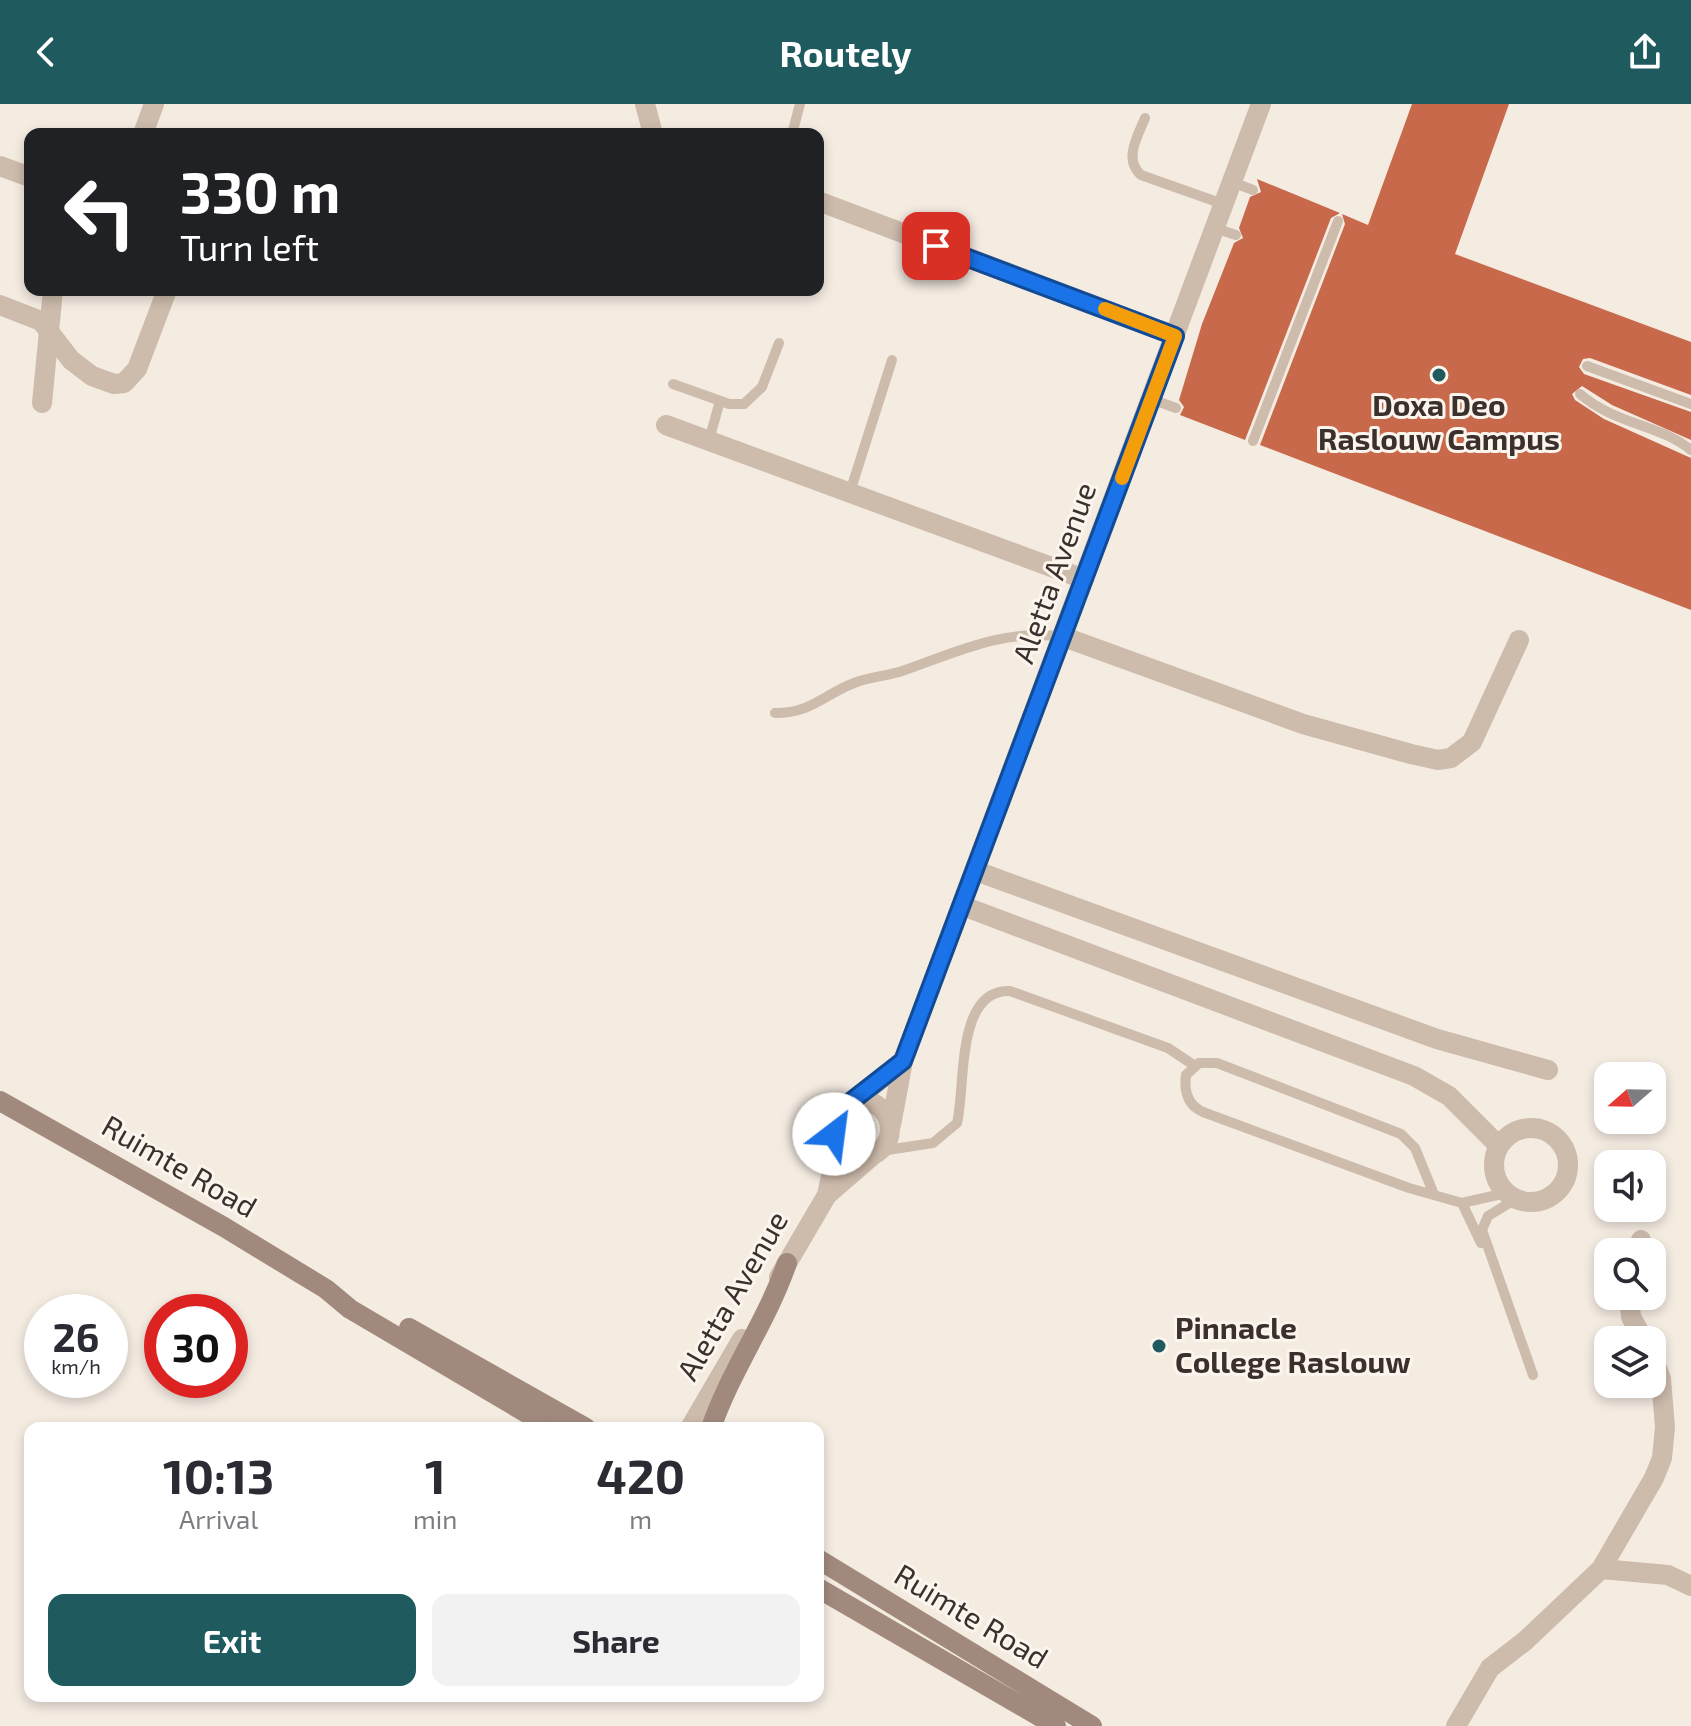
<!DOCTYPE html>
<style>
body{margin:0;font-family:"Exo 2",sans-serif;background:#f2f2f3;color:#2b2b33;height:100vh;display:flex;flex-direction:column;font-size:30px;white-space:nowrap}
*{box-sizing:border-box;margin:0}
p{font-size:26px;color:#7c7c81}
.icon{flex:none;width:44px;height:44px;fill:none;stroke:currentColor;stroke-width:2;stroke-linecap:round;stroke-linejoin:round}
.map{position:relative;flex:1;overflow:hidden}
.side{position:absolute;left:24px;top:1318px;width:800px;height:280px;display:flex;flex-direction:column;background:#fff;border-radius:16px;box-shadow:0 4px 12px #0003}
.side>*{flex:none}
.banner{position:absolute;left:24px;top:24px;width:800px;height:168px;border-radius:16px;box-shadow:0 4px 12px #0003;background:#202124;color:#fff;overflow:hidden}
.needle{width:52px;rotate:250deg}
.buttons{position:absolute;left:1594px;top:958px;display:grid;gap:16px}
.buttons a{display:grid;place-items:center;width:72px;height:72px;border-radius:16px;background:#fff;box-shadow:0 4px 12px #0003;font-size:40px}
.speed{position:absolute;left:24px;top:1190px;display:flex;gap:16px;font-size:40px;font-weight:700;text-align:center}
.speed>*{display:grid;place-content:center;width:104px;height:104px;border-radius:50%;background:#fff;box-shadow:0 4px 12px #0003;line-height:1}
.speed small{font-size:20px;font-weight:400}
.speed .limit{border:12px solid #d22;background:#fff;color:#111}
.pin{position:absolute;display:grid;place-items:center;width:68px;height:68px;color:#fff;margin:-34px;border-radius:16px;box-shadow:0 4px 12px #0006}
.me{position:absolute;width:88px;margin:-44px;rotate:30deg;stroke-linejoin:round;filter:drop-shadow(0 0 6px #0008)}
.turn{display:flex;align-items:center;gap:28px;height:168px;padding:0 24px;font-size:36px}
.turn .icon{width:104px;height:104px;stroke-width:2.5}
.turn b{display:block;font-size:56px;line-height:68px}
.eta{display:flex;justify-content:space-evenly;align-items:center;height:136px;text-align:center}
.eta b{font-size:48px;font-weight:700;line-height:56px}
.button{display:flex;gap:16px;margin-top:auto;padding:16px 24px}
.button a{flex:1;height:92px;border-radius:16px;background:#1f5a5e;color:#fff;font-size:32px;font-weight:700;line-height:92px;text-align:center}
.button a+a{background:#f2f2f3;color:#2b2b33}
header{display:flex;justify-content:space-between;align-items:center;height:104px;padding:0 24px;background:#1f5a5e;color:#fff;font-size:36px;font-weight:700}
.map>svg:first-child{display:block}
.building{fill:#c8694b}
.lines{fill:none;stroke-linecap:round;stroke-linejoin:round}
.lane{stroke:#cdbbac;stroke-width:10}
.street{stroke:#cdbbac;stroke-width:20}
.secondary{stroke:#a18a7d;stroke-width:20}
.route-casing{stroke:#114b97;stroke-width:20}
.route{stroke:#1a73e8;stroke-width:14}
.slow{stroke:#f59e0b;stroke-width:14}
.poi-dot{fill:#1f5a5e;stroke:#fbf5ee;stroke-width:3}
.labels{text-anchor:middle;stroke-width:6;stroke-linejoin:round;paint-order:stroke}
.poi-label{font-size:30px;font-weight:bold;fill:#3b302b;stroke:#fbf5ee}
.street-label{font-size:30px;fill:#3b302b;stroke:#fbf5ee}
</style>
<header><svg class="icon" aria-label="back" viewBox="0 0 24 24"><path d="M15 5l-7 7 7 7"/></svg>Routely<svg class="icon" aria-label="share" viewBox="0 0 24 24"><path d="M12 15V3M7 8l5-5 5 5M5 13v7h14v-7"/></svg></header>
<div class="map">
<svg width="1691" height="1622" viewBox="0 0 1691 1622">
<rect width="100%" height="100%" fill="#f4ebe1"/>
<!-- building -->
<g class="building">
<path d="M1412 0H1509L1455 150 1691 238V291L1590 254 1583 255 1579 263 1584 270 1691 308V336L1612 301 1582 282 1572 290 1575 296 1604 315 1691 354V506L1260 341 1345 120 1342 110 1368 121Z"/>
<path d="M1257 75 1340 109 1331 114 1245 336 1180 311 1184 303 1179 296 1202 220 1234 139 1243 134 1239 124 1250 93 1261 88Z"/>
</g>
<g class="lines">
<!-- lane -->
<g class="lane">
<path d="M1145 14C1138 32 1123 55 1141 71L1223 100"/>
<path d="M792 30 800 0"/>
<path d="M1232 78 1253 86"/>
<path d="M1214 124 1236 131"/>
<path d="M1587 262 1691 300"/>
<path d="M673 280 729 300H744L762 283 779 239"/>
<path d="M1580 290C1616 321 1659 320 1691 346"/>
<path d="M1151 295 1176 304"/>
<path d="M709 336 720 297"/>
<path d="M1253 337 1338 117"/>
<path d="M850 388 892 256"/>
<path d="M775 609C812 609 823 591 854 579 870 573 887 572 902 567 957 548 1004 524 1064 533"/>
<path d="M881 1047 933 1039 957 1019C966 983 955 885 1010 887L1168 944 1195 962"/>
<path d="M1433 1088 1415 1044 1401 1030 1217 959H1199L1186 971C1184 986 1187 1001 1203 1008L1409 1084 1462 1099 1506 1089"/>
<path d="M1516 1095 1488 1112 1482 1126 1533 1271"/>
<path d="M1462 1099 1481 1139"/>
</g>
<!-- street -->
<g class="street">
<path d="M645 0 653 30"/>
<path d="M143 30 154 0"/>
<path d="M0 62 30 73"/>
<path d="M818 97 1175 232"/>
<path d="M0 201 41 217 71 256 92 272 114 280 124 279 137 265 167 186"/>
<path d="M42 299 53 186"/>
<path d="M666 321 1084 475"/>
<path d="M1064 533 1303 620 1411 650 1438 656 1451 654 1472 638 1519 536"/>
<path d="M976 767 1437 935 1548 966"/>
<path d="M963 802 1414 972 1449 992 1499 1042"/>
<circle cx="862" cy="1025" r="28"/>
<path d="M853 998 903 957"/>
<path d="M891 1021 903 957 1261 0"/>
<circle cx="1531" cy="1061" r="37"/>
<path d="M827 1091 872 1052"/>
<path d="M1638 1148 1641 1136"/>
<path d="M779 1173 827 1091 838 1039"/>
<path d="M1629 1192 1631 1213 1644 1236"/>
<path d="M690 1324 742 1235"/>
<path d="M1601 1465 1668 1471 1691 1482"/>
<path d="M1456 1622 1490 1564 1525 1537 1601 1465 1654 1374 1662 1354 1665 1323 1661 1275 1652 1250"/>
</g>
<!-- secondary -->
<g class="secondary">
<path d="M0 997 224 1123 326 1185 350 1205 552 1324"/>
<path d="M409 1224 586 1324"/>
<path d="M711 1324C731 1266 767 1217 787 1159"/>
<path d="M818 1455 1092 1622"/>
<path d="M818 1484 1056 1622"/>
</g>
</g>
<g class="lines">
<defs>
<path id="route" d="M834 1030 838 1011 844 1003 903 957 1175 232 936 142"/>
</defs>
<!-- route casing -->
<use href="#route" class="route-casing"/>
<!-- route -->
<use href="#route" class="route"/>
<!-- slow -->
<path class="slow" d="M1105 205 1175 232 1122 374"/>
</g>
<!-- markers -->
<g class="poi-dot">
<circle cx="1439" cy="271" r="8"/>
<circle cx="1159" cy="1242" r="8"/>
</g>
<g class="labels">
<!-- poi labels -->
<g class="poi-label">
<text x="1439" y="312">Doxa Deo<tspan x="1439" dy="34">Raslouw Campus</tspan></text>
<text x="1175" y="1235" text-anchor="start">Pinnacle<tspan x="1175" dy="34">College Raslouw</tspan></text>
</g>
<!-- street labels -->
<g class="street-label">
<text transform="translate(1055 469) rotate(-70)" y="10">Aletta Avenue</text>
<text transform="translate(179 1063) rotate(30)" y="10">Ruimte Road</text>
<text transform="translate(733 1192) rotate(-60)" y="10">Aletta Avenue</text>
<text transform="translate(971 1513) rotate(31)" y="10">Ruimte Road</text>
</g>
</g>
</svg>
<div class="buttons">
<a><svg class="needle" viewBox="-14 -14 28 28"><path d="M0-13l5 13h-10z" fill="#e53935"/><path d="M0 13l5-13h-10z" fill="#7c7c81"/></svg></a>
<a><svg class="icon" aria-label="sound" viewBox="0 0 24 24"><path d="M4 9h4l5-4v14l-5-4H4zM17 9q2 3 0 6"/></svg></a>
<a><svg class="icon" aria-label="search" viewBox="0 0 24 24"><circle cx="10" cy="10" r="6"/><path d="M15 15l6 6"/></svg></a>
<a><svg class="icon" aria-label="layers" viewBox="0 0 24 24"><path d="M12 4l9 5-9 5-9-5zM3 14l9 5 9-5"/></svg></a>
</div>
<div class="speed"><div>26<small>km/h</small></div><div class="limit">30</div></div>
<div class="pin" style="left:936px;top:142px;background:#d93025"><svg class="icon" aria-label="arrive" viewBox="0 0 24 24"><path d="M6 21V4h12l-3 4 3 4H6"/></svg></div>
<svg class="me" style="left:834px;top:1030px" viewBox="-20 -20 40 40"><circle r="19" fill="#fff"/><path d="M0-13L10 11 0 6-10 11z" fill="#1a73e8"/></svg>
<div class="banner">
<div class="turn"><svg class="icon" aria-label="left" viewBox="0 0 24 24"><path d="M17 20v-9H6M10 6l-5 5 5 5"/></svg><div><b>330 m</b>Turn left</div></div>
</div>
<section class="side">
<div class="eta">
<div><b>10:13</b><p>Arrival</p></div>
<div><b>1</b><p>min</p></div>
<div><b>420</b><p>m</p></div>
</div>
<div class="button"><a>Exit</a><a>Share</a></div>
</section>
</div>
